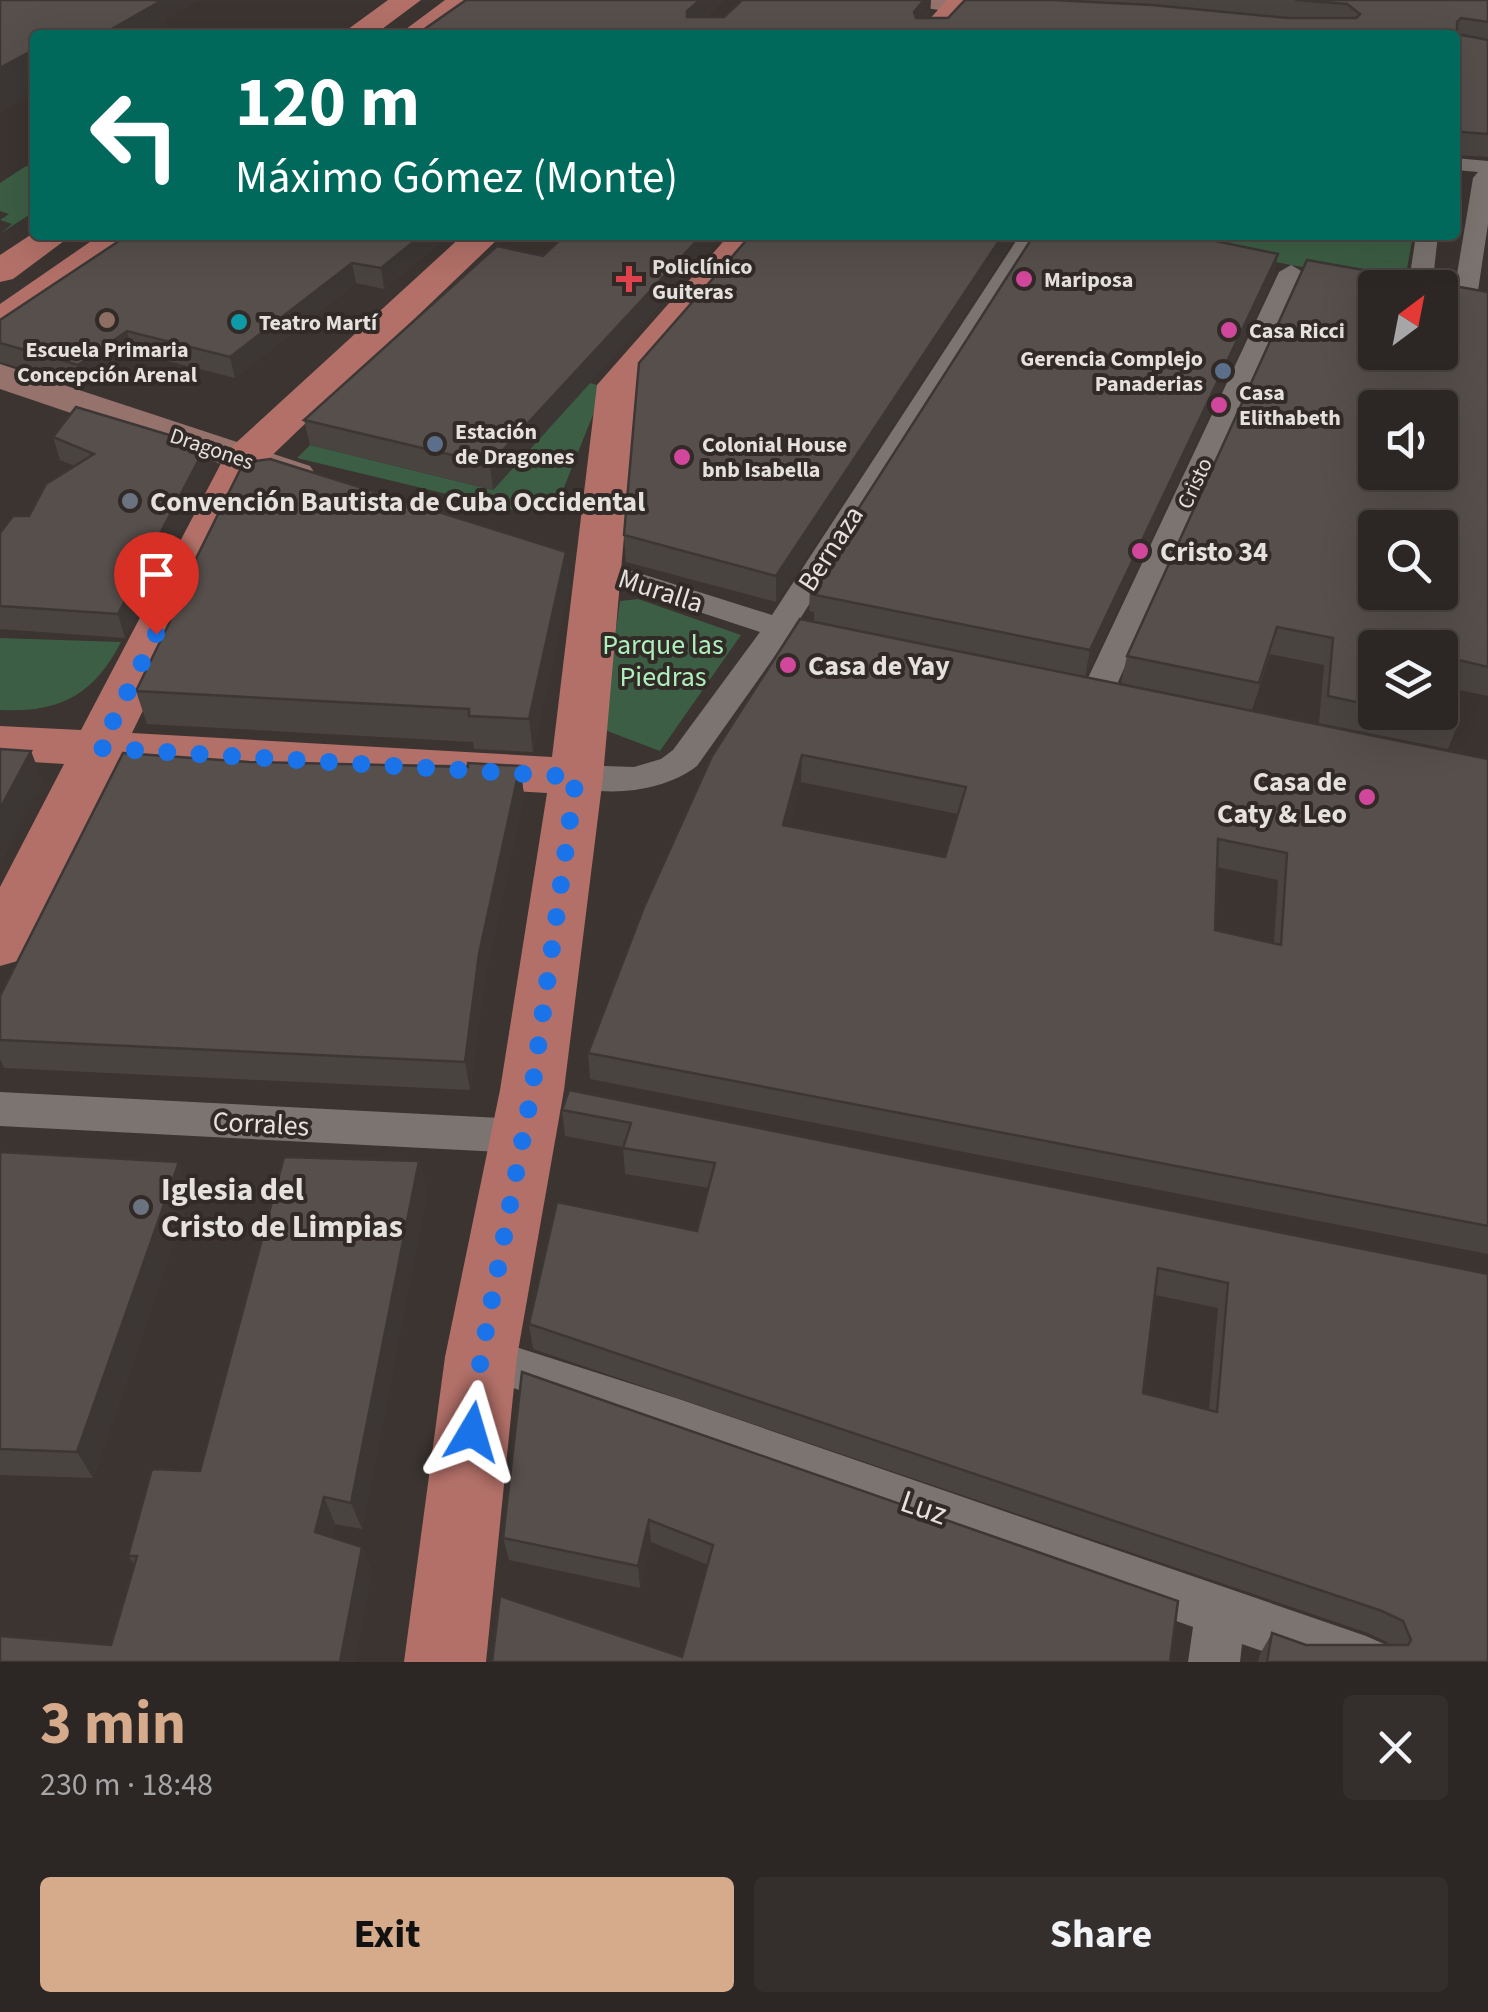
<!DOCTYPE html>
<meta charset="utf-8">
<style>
body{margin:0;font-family:"Source Sans 3",sans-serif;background:#342f2d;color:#f1f3f6;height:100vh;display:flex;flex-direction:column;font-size:38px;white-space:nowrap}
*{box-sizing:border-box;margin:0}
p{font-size:32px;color:#a6a5a7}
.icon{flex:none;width:55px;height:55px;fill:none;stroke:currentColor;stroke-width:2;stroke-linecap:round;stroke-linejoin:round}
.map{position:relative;height:1662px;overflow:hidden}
.side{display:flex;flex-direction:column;background:#2c2725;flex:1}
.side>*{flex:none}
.top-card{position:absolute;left:30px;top:30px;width:1430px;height:210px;border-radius:10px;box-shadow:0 10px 40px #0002,0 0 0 2px #484442;background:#00695c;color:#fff;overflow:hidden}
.needle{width:65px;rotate:32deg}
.buttons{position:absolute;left:1358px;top:270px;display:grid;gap:20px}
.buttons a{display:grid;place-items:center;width:100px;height:100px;border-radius:10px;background:#2c2725;box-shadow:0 10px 40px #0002,0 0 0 2px #484442;font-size:50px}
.pin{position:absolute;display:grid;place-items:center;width:85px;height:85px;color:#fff;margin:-102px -42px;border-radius:50% 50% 50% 0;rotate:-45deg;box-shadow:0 0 10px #0007}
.pin .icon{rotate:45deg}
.me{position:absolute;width:110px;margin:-55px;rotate:7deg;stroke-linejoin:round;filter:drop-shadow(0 0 8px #0008)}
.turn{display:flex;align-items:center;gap:35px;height:210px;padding:0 40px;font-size:45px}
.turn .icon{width:130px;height:130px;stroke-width:2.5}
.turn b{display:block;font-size:70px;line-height:85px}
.round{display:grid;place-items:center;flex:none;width:105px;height:105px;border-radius:10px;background:#342f2d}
.headline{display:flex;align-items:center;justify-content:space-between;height:170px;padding:0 40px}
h1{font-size:60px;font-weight:700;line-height:75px;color:#d6ab8b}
.button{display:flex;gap:20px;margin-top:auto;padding:20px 40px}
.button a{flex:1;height:115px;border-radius:10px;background:#d6ab8b;color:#111;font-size:40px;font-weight:700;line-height:115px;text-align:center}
.button a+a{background:#342f2d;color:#f1f3f6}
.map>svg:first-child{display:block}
.green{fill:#3c5e44}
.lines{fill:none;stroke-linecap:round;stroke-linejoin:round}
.street{fill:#7b7470;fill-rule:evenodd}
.secondary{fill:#96726c;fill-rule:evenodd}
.primary{fill:#b27068;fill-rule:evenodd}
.wall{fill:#4a4441;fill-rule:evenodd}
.shaded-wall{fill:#3c3735}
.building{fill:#564f4c;stroke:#3c3735;stroke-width:2.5;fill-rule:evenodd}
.route{stroke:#1a73e8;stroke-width:18;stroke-dasharray:0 32.4}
.health-dot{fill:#e0444e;stroke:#312a27;stroke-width:4}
.hotel-dot{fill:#d1479c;stroke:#312a27;stroke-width:4}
.education-dot{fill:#8d6e63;stroke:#312a27;stroke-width:4}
.culture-dot{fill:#0f9aa8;stroke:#312a27;stroke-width:4}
.service-dot{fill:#5c6f8a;stroke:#312a27;stroke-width:4}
.worship-dot{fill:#6b7280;stroke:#312a27;stroke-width:4}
.labels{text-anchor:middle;stroke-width:8;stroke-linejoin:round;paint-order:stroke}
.far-poi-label{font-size:22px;font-weight:bold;fill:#e5e1df;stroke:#312a27;text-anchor:start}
.far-street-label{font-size:22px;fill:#e5e1df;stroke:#312a27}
.poi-label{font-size:28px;font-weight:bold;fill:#e5e1df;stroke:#312a27;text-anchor:start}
.street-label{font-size:28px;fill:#e5e1df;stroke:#312a27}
.park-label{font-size:28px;fill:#adf0bc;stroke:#312a27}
.near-poi-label{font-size:32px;font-weight:bold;fill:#e5e1df;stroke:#312a27;text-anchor:start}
.near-street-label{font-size:32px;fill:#e5e1df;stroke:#312a27}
</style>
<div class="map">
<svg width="1488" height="1662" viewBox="0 0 1488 1662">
<rect width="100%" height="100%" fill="#3b3431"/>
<!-- green -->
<g class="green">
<path d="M26 166 35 168V211L0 234 12 224 0 220 9 214 0 211V183Z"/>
<path d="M1131 235H1413L1404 286Z"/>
<path d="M590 383 604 387 559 500 542 510 526 513 297 458 310 445 493 490Z"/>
<path d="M638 599 741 635 660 751 602 729 620 601Z"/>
<path d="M0 638 121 642C94 695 59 713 0 710Z"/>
</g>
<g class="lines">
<!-- street -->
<g class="street">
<path d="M1455 158 1488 161V224L1476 304 1464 311 1452 304 1473 178 1478 172 1455 170Z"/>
<path d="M1020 235H1042L798 622 846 633 851 640 846 647 835 650 787 639 697 766C661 793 607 797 564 785L559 777 564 769 576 765 634 767 661 759 673 750 760 632 587 575 582 569 587 563H607L772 615Z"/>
<path d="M1416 235H1438L1432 288H1408Z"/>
<path d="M1291 265 1303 272 1113 693 1108 700 1097 703 1086 700 1081 693 1279 272Z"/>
<path d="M0 1092 522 1119 537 1124 543 1136 537 1148 522 1153 0 1126Z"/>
<path d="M481 1336 679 1399 1366 1636 1384 1644 1392 1662H1293L1242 1644 1240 1662H1188L1193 1627 679 1443 465 1372 458 1357 465 1342Z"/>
</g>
<!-- secondary -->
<g class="secondary">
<path d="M910 0H967L970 5 957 13 914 6Z"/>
<path d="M0 364 310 466 316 475 310 484 295 487 280 484 0 389Z"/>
</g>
<!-- primary -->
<g class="primary">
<path d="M388 0H421L374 35H340Z"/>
<path d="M445 0H478L432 35H398Z"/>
<path d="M947 0H976L946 35H915Z"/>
<path d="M35 232V235H72L13 279 0 282V255Z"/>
<path d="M100 235H142L137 243 14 329 0 333V304Z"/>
<path d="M463 235H502L262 465 132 733 552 757 597 385 729 235H766L637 387 603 777 564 1090 517 1357 486 1662H404L445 1357 500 1090 547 793 115 767 21 960 0 966V887L64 764 0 760V726L81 730 228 450Z"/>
</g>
</g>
<!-- wall -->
<g class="wall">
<path d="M0 0H199L165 19 169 35H35V92L0 112Z"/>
<path d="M724 0 705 17H724L742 0H931L930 12 926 18H948L965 0H1488V157L1455 155V35H416Z"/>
<path d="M128 235H450L384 289 356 283 235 378 132 352 85 386 0 362V320Z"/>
<path d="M1016 235 776 602 626 562 624 535Z"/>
<path d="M1278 254 1273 278 1085 677 814 621V612L809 611 810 584Z"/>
<path d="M543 256 493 490 310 445 304 420Z"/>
<path d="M1488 292V696L1459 690V722L1448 749 1319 723 1324 665 1270 654 1252 710 1121 683 1127 656ZM1375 648 1440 712H1375Z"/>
<path d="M53 437 212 469 125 638 0 629V533L29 516 75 466 60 460Z"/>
<path d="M566 552 569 585 533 752 474 749 473 742 147 724 136 691 173 615 171 609Z"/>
<path d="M800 619 1488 759V1254L590 1079 588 1053ZM801 782 958 814 945 857 789 826ZM1217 867 1278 880 1274 943 1215 930Z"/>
<path d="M249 762 520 766 524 795 484 982 470 1090 4 1068 0 1059V996Z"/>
<path d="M562 1110 1488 1274V1662H1258L1260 1654 1272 1633 1306 1645H1389L1387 1642 1368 1633 533 1349 529 1324 697 1231 709 1188 625 1174 623 1147 565 1136ZM1155 1295 1218 1308 1209 1410 1143 1393Z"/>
<path d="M0 1152 191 1191 93 1478 0 1475Z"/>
<path d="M419 1161 427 1192 362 1529 335 1524 332 1537 362 1547 372 1573 111 1645 134 1564 128 1556 200 1471Z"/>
<path d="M522 1372 1178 1601 682 1657 708 1565 651 1542 640 1588 509 1560 503 1538Z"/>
</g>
<!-- shaded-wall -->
<g class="shaded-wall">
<path d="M133 0H199L165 19 169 35H101Z"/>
<path d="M700 0H724L687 32V11Z"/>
<path d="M924 0H931L930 12 912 32 914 12Z"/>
<path d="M35 49V92L0 112V68Z"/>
<path d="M1462 132 1455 155V146L1458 136Z"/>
<path d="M422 235H450L384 289 381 268Z"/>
<path d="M702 235H724L493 490 490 464Z"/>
<path d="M1003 235H1016L776 602V576Z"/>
<path d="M1278 254 1273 278 1085 677 1090 650Z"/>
<path d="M352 263 356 283 235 378 230 357Z"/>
<path d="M127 331 132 352 85 386 78 365Z"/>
<path d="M206 446 212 469 125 638 118 614Z"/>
<path d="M566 552 569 585 533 752 529 719Z"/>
<path d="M31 751 43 782 0 867V809Z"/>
<path d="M802 755 801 782 783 852V825Z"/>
<path d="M520 766 524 795 484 982 470 1090 465 1062 479 954Z"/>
<path d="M419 1161 427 1192 362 1529 351 1503Z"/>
<path d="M179 1162 191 1191 93 1478 77 1452Z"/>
<path d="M324 1497 335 1524 326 1558 315 1532Z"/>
<path d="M649 1520 651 1542 640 1588 638 1566Z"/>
<path d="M362 1547 372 1573 355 1662H340Z"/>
</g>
<!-- building -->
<g class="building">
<path d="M0 0H155L161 1 101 35 70 30 61 35H35V49L0 68Z"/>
<path d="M466 0H700L687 11V17H724L742 0H924L914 12 916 18H948L965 0H1053L1152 5 1288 18H1356L1360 14 1347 4 1295 0H1488V22L1461 18 1457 22V34L1488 40V134L1462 132 1458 136H1455V35H416Z"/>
<path d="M128 235H422L381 268 352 263 230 357 127 331 78 365 0 343V320Z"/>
<path d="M565 235H702L490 464 304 420 497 246 543 256Z"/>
<path d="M751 235H1003L776 576 624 535 639 363Z"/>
<path d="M1034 235H1187L1278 254 1090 650 815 595 820 587 810 584Z"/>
<path d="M1307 260 1488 292V667L1459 660V722L1410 712H1440V648H1375V706L1328 696 1333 638 1277 627 1259 683 1127 656ZM1375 288H1440V352H1375ZM1375 408H1440V472H1375ZM1375 528H1440V592H1375Z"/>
<path d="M76 407 206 446 118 614 0 606V533L13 516H29L46 484 94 454 53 437Z"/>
<path d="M270 459 566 552 529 719 469 716V709L136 691 176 609H171L240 470 249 462Z"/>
<path d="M800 619 1488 759V1226L588 1053 644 907 712 756ZM802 755 966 787 945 857 783 825ZM1218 839 1287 853 1281 945 1215 930Z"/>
<path d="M0 749 31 751 0 809Z"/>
<path d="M123 753 249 762 468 767V763L520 766 479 954 465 1062 0 1040V996Z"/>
<path d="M569 1090 1488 1274V1662H1267L1272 1633 1306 1645H1408L1411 1640 1403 1621 1382 1611 529 1324 557 1202 697 1231 715 1163 623 1148 631 1123 562 1110ZM1158 1268 1228 1283 1217 1412 1143 1393Z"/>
<path d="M0 1152 179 1162 77 1452 0 1449Z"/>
<path d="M284 1157 419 1161 351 1503 324 1497 315 1532 362 1547 340 1662H0V1636L111 1645 137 1556H128L152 1469 200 1471Z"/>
<path d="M522 1372 1178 1601 1170 1662H492L500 1596 682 1657 713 1545 649 1520 638 1566 503 1538Z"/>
</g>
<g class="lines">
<!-- route -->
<path class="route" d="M156 634 100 748 576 777 532 1090 481 1357 472 1432"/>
</g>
<!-- markers -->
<path class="health-dot" d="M624 264h10v10h10v10h-10v10h-10v-10h-10v-10h10z"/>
<g class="hotel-dot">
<circle cx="1024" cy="279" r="10"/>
<circle cx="1229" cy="330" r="10"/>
<circle cx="1219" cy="405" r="10"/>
<circle cx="682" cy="457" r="10"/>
<circle cx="1140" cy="551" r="10"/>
<circle cx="788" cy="665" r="10"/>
<circle cx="1367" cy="797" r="10"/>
</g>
<circle class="education-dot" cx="107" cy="320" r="10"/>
<circle class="culture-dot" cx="239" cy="322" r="10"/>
<g class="service-dot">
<circle cx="1223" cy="371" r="10"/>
<circle cx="435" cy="444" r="10"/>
</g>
<g class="worship-dot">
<circle cx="130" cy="501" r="10"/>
<circle cx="141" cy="1207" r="10"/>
</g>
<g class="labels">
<!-- far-poi labels -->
<g class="far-poi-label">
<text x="652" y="274">Policlínico<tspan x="652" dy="25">Guiteras</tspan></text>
<text x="1044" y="287">Mariposa</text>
<text x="259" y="330">Teatro Martí</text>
<text x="1249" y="338">Casa Ricci</text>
<text x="107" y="357" text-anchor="middle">Escuela Primaria<tspan x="107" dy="25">Concepción Arenal</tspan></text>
<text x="1203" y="366" text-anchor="end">Gerencia Complejo<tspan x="1203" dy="25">Panaderias</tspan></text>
<text x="1239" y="400">Casa<tspan x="1239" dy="25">Elithabeth</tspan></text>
<text x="455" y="439">Estación<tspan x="455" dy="25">de Dragones</tspan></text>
<text x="702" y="452">Colonial House<tspan x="702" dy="25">bnb Isabella</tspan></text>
</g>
<!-- far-street labels -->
<g class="far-street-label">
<text transform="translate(212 448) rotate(19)" y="8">Dragones</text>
<text transform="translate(1194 483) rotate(-65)" y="8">Cristo</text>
</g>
<!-- poi labels -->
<g class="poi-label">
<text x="150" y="511">Convención Bautista de Cuba Occidental</text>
<text x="1160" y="561">Cristo 34</text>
<text x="808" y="675">Casa de Yay</text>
<text x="1347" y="791" text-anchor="end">Casa de<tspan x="1347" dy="32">Caty &amp; Leo</tspan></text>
</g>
<!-- street labels -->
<g class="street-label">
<text transform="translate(830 548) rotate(-57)" y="10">Bernaza</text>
<text transform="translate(661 590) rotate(18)" y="10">Muralla</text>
<text transform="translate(261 1123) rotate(3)" y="10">Corrales</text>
</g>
<!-- park labels -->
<g class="park-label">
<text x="663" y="654">Parque las<tspan x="663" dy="32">Piedras</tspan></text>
</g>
<!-- near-poi labels -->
<g class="near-poi-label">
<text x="161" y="1200">Iglesia del<tspan x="161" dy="37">Cristo de Limpias</tspan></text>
</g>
<!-- near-street labels -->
<g class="near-street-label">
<text transform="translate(924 1507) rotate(19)" y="11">Luz</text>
</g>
</g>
</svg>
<div class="buttons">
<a><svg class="needle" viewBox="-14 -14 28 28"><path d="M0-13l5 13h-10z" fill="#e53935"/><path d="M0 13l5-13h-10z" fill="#a6a5a7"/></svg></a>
<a><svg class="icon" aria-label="sound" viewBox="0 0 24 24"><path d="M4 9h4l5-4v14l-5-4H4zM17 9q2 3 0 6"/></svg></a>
<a><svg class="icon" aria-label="search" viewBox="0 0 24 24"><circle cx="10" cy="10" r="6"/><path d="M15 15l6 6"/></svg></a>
<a><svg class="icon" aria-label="layers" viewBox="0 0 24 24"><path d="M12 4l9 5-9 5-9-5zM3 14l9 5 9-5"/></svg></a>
</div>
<div class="pin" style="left:156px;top:634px;background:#d93025"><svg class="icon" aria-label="arrive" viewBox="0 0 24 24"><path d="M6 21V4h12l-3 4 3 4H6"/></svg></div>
<svg class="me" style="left:472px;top:1432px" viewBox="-20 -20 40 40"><path d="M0-17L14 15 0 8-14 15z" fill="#1a73e8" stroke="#fff" stroke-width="4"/></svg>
<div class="top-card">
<div class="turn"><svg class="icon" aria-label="left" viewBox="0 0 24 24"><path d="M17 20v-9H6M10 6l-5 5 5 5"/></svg><div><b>120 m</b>Máximo Gómez (Monte)</div></div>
</div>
</div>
<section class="side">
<div class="headline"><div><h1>3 min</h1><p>230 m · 18:48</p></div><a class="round"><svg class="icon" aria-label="close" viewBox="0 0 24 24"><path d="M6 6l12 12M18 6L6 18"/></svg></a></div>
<div class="button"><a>Exit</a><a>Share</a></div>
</section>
